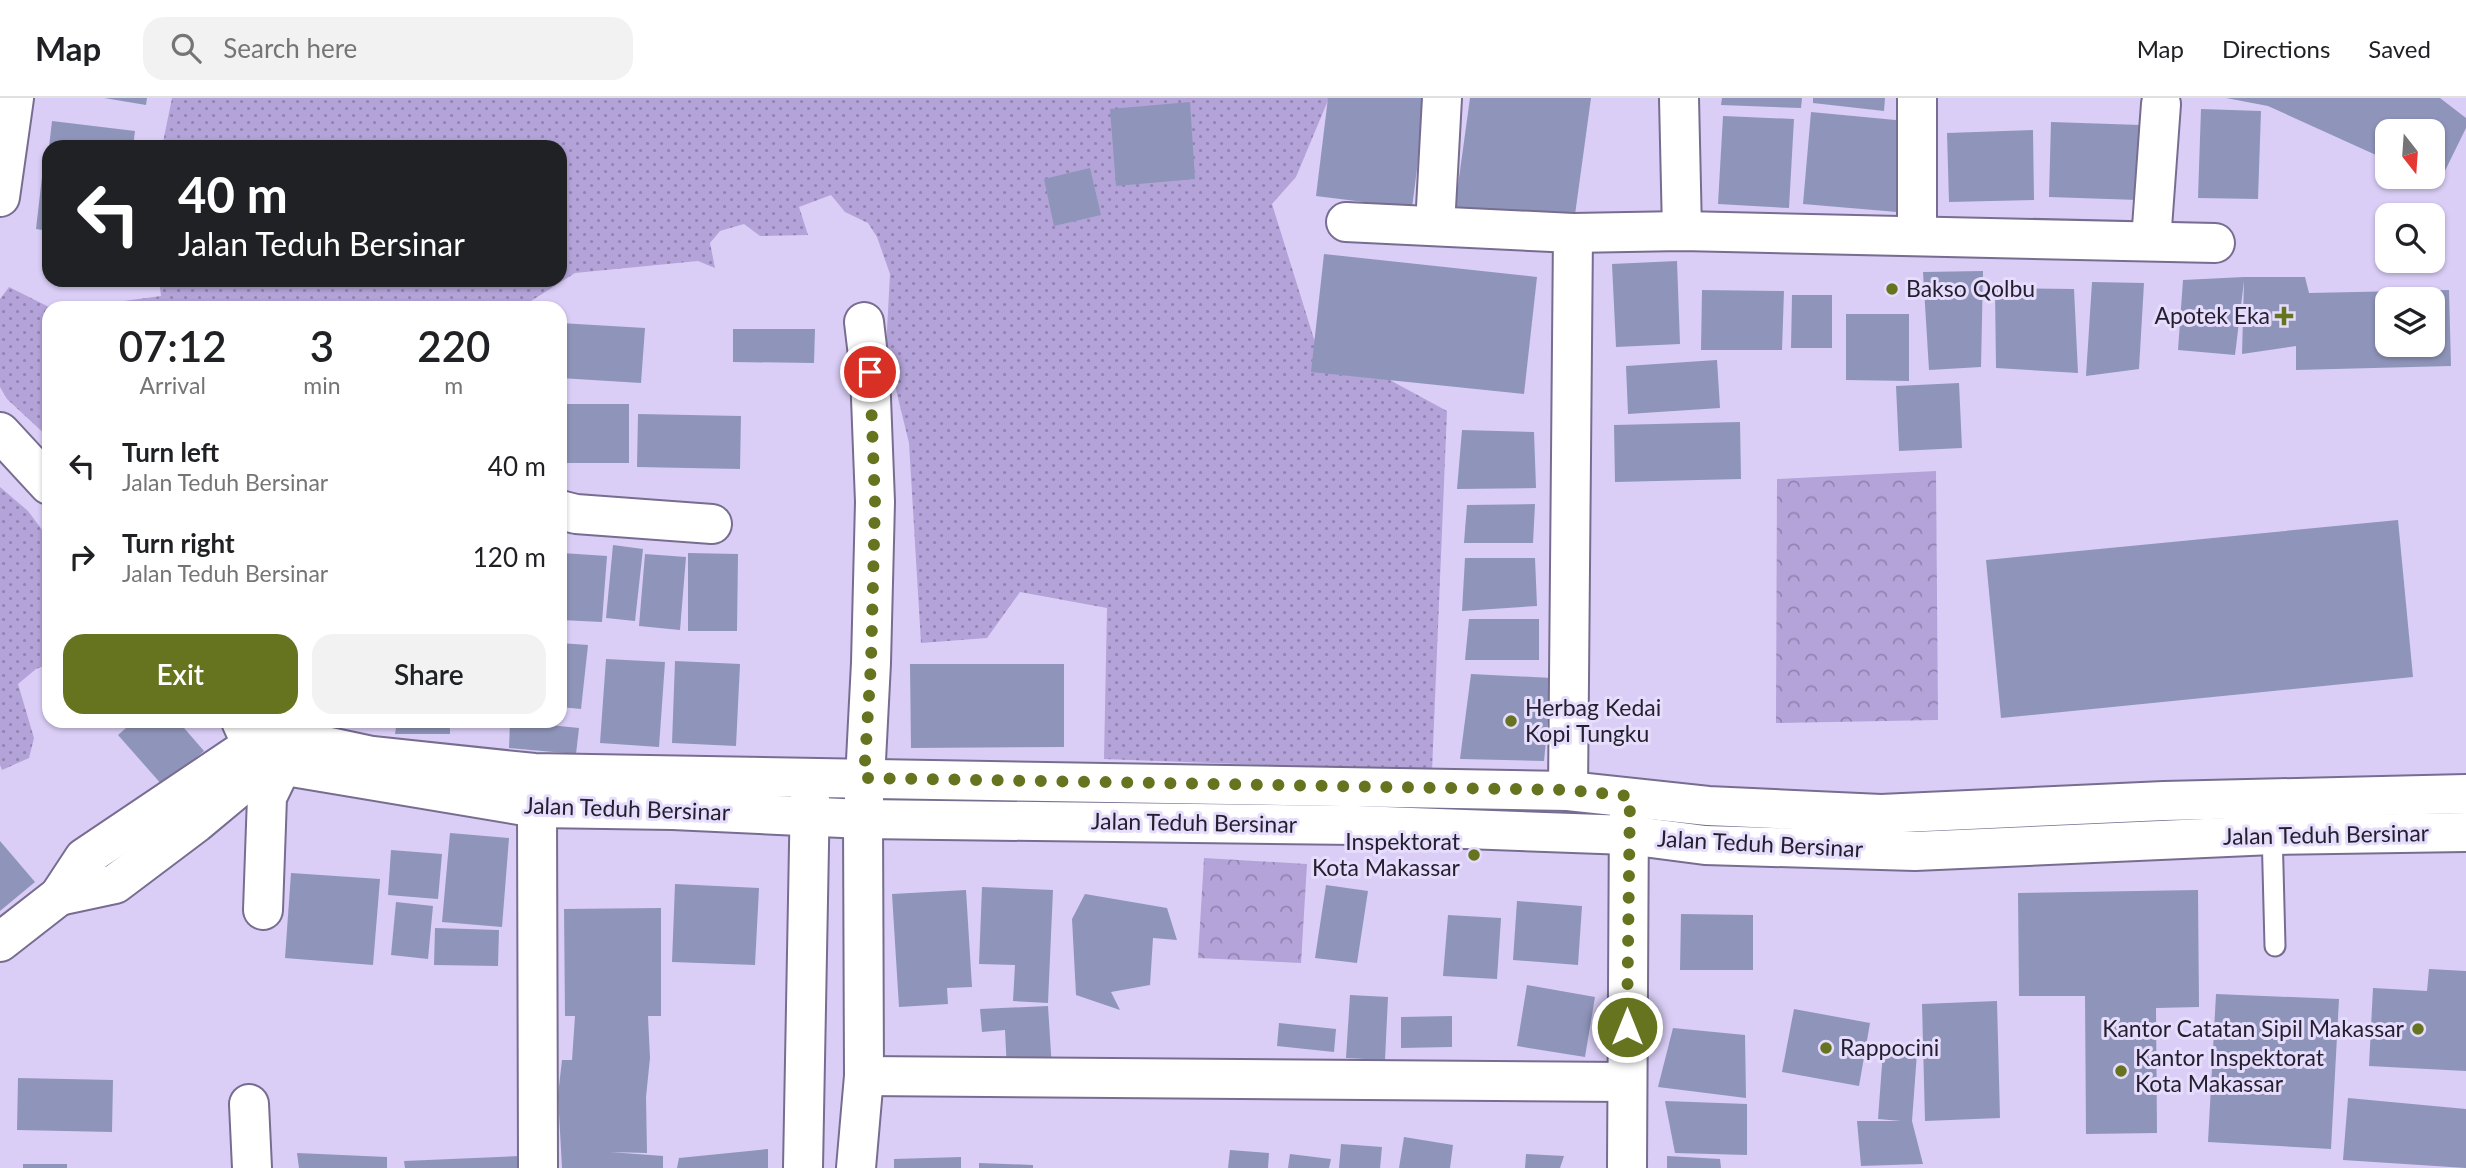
<!DOCTYPE html>
<style>
body{margin:0;font-family:Lato,sans-serif;background:#f2f2f2;color:#202124;height:100vh;display:flex;flex-direction:column;font-size:26px;white-space:nowrap}
*{box-sizing:border-box;margin:0}
p{font-size:23px;color:#757577}
.icon{flex:none;width:38px;height:38px;fill:none;stroke:currentColor;stroke-width:2;stroke-linecap:round;stroke-linejoin:round}
.map{position:relative;flex:1;overflow:hidden}
.side{position:absolute;left:42px;top:203px;width:525px;height:427px;display:flex;flex-direction:column;background:#fff;border-radius:21px;box-shadow:0 2px 5px #0004}
.side>*{flex:none}
.hud{position:absolute;left:42px;top:42px;width:525px;height:147px;border-radius:21px;box-shadow:0 2px 5px #0004;background:#202124;color:#fff;overflow:hidden}
.needle{width:46px;rotate:163deg}
.buttons{position:absolute;left:2375px;top:21px;display:grid;gap:14px}
.buttons a{display:grid;place-items:center;width:70px;height:70px;border-radius:14px;background:#fff;box-shadow:0 2px 5px #0004;font-size:35px}
.pin{position:absolute;display:grid;place-items:center;width:60px;height:60px;color:#fff;margin:-30px;border:4px solid #fff;border-radius:50%;box-shadow:0 2px 7px #0007}
.me{position:absolute;width:77px;margin:-38px;rotate:0deg;stroke-linejoin:round;filter:drop-shadow(0 0 5px #0008)}
.turn{display:flex;align-items:center;gap:24px;height:147px;padding:0 21px;font-size:32px}
.turn .icon{width:91px;height:91px;stroke-width:2.5}
.turn b{display:block;font-size:49px;line-height:60px}
.eta{display:flex;justify-content:space-evenly;align-items:center;height:119px;text-align:center}
.eta b{font-size:42px;font-weight:600;line-height:49px}
.cta{display:flex;gap:14px;margin-top:auto;padding:14px 21px}
.cta a{flex:1;height:80px;border-radius:21px;background:#667420;color:#fff;font-size:28px;font-weight:600;line-height:80px;text-align:center}
.cta a+a{background:#f2f2f2;color:#202124}
ul{padding:0;list-style:none}
li{display:flex;align-items:center;gap:21px;height:91px;padding:0 21px}
li div{flex:1}
li b{display:block;font-size:26px}
li em{font-style:normal}
header{display:flex;align-items:center;gap:42px;box-sizing:border-box;height:98px;padding:0 35px;background:#fff;border-bottom:2px solid #e0e0e0}
header strong{font-size:33px}
nav{display:flex;gap:38px;margin-inline-start:auto;font-size:24px}
.search{width:490px;height:63px;background:#f2f2f2;display:flex;align-items:center;gap:18px;box-sizing:border-box;padding:0 24px;border-radius:21px;color:#757577;font-size:26px}
.map>svg:first-child{display:block}
.grass{fill:url(#grass-dots)}
.forest{fill:url(#forest-crowns)}
.building{fill:#8f95ba;fill-rule:evenodd}
.lines{fill:none;stroke-linecap:round;stroke-linejoin:round}
.service-casing{stroke:#776d90;stroke-width:23}
.minor-casing{stroke:#776d90;stroke-width:42}
.service{stroke:#fff;stroke-width:19}
.minor{stroke:#fff;stroke-width:38}
.route{stroke:#667420;stroke-width:12;stroke-dasharray:0 21.6}
.poi-dot{fill:#667420;stroke:#e6ddfd;stroke-width:2.5}
.labels{text-anchor:middle;stroke-width:6;stroke-linejoin:round;paint-order:stroke}
.poi-label{font-size:23px;fill:#241f2e;stroke:#e6ddfd;text-anchor:start}
.street-label{font-size:23px;fill:#241f2e;stroke:#e6ddfd}
</style>
<header>
<strong>Map</strong>
<div class="search"><svg class="icon" aria-label="search" viewBox="0 0 24 24"><circle cx="10" cy="10" r="6"/><path d="M15 15l6 6"/></svg>Search here</div>
<nav><a>Map</a><a>Directions</a><a>Saved</a></nav>
</header>
<div class="map">
<svg width="2466" height="1070" viewBox="0 0 2466 1070">
<defs>
<pattern id="grass-dots" width="8" height="8" patternUnits="userSpaceOnUse" patternTransform="scale(1.75)"><rect width="8" height="8" fill="#b3a3d8"/><path d="M2 2h.1M6 6h.1" fill="none" stroke="#9184b0" stroke-width="1.8" stroke-linecap="round"/></pattern>
<pattern id="forest-crowns" width="20" height="18" patternUnits="userSpaceOnUse" patternTransform="scale(1.75)"><rect width="20" height="18" fill="#b3a3d8"/><path d="M2 6a3 3 0 1 1 6 0M12 15a3 3 0 1 1 6 0" fill="none" stroke="#9184b0"/></pattern>
</defs>
<rect width="100%" height="100%" fill="#dacef6"/>
<!-- grass -->
<g class="grass">
<path d="M172 0H1329L1296 79 1272 106 1314 241 1447 313 1432 673 1104 661 1107 510 1020 494 987 540 921 545 909 345 886 251 890 176 877 139 868 125 845 114 831 97 799 109 808 137 760 138 744 126 720 133 710 145 715 170 698 163 575 175 520 210H71L161 198 159 182H560V49H162Z"/>
<path d="M9 189 51 210H49V340L7 301 0 289V201Z"/>
<path d="M0 389 28 413 49 441V566L36 571 18 586 34 640 29 660 2 672 0 667Z"/>
</g>
<!-- forest -->
<g class="forest">
<path d="M1936 373 1938 622 1776 625 1777 381Z"/>
<path d="M1204 760 1307 766 1301 865 1198 860Z"/>
</g>
<!-- building -->
<g class="building">
<path d="M104 0H147L146 7Z"/>
<path d="M1328 0H1426L1412 110 1316 98Z"/>
<path d="M1470 0H1591L1574 124 1455 109Z"/>
<path d="M1722 0H1802L1801 10 1721 7Z"/>
<path d="M1813 0H1885L1884 13 1813 5Z"/>
<path d="M2226 0H2440L2466 20V30L2439 85 2424 79H2432V33H2387V62L2268 8Z"/>
<path d="M1190 4 1195 81 1116 88 1110 11Z"/>
<path d="M2201 11 2261 13 2258 101 2198 100Z"/>
<path d="M1811 14 1906 23 1897 114 1803 106Z"/>
<path d="M1723 18 1794 21 1789 110 1718 106Z"/>
<path d="M52 23 135 33 133 49H49Z"/>
<path d="M2051 24 2141 27 2138 102 2049 99Z"/>
<path d="M2033 32 2034 102 1949 104 1947 35Z"/>
<path d="M1090 70 1101 117 1054 128 1044 81Z"/>
<path d="M42 79H49V133L36 131Z"/>
<path d="M1324 156 1537 179 1524 296 1311 274Z"/>
<path d="M1677 163 1680 246 1616 249 1612 166Z"/>
<path d="M1983 173 1981 269 1929 272 1923 174Z"/>
<path d="M2244 179H2305L2309 195 2449 192 2451 268 2296 272V248L2242 256 2244 183 2235 257 2178 252 2183 182ZM2387 201H2432V247H2387Z"/>
<path d="M2092 184 2144 185 2139 271 2086 278Z"/>
<path d="M1995 190 2074 191 2078 275 1996 270Z"/>
<path d="M1702 192 1784 193 1782 252H1701Z"/>
<path d="M1792 197H1832V250H1791Z"/>
<path d="M1846 216H1909V283L1846 282Z"/>
<path d="M560 225 645 230 641 285 560 280Z"/>
<path d="M733 231H815L814 265 733 264Z"/>
<path d="M1717 262 1720 310 1628 316 1626 268Z"/>
<path d="M1959 285 1962 350 1899 353 1896 288Z"/>
<rect x="560" y="306" width="69" height="59"/>
<path d="M638 316 741 318 740 371 637 369Z"/>
<path d="M1740 324 1741 381 1615 384 1614 327Z"/>
<path d="M1462 332 1534 334 1536 390 1457 391Z"/>
<path d="M1535 406 1533 445H1464L1467 407Z"/>
<path d="M2398 422 2413 579 2001 620 1986 462Z"/>
<path d="M613 447 643 451 635 523 606 520Z"/>
<path d="M562 455 607 458 602 524 560 522Z"/>
<path d="M688 455 738 456 737 533H688Z"/>
<path d="M645 456 686 459 680 532 639 528Z"/>
<path d="M1465 460H1535L1537 508 1462 513Z"/>
<path d="M1469 521H1539V562H1465Z"/>
<path d="M560 545 588 547 581 611 560 609Z"/>
<path d="M606 561 665 564 659 649 600 645Z"/>
<path d="M675 563 740 566 736 648 672 645Z"/>
<path d="M910 566H1064V649L911 650Z"/>
<path d="M1471 576 1552 580 1544 663 1460 661Z"/>
<path d="M134 623H178L204 653 163 688 118 637Z"/>
<path d="M397 623H450V636H395Z"/>
<path d="M510 623 579 630 576 656 509 650Z"/>
<path d="M450 735 509 740 502 829 442 824Z"/>
<path d="M0 743 35 784 0 813Z"/>
<path d="M391 752 442 756 438 801 388 797Z"/>
<path d="M291 775 380 781 373 867 285 860Z"/>
<path d="M675 786 759 790 755 867 672 864Z"/>
<path d="M1326 787 1368 793 1357 865 1315 860Z"/>
<path d="M982 789 1053 792 1048 905 1013 903 1015 867 979 866Z"/>
<path d="M966 792 972 889 947 890 948 906 899 909 892 796Z"/>
<path d="M2198 792 2199 909 2156 910 2157 1035 2086 1036 2085 898H2019L2018 795Z"/>
<path d="M1085 796 1167 810 1177 842 1153 840 1150 887 1111 894 1120 912 1076 897 1072 821Z"/>
<path d="M1517 803 1582 808 1578 867 1513 862Z"/>
<path d="M396 804 433 808 428 861 391 857Z"/>
<path d="M661 810V918H648L650 960 646 999 647 1055 610 1054 663 1058V1070H562L558 997 562 962H572L575 918H565L564 811Z"/>
<path d="M1681 816 1753 817V872H1680Z"/>
<path d="M1448 817 1501 820 1497 881 1443 878Z"/>
<path d="M435 830 499 832 498 868 434 867Z"/>
<path d="M2429 871 2466 873V973L2369 968 2373 890 2427 893Z"/>
<path d="M1527 887 1595 899 1585 959 1517 948Z"/>
<path d="M2216 896 2339 901 2331 1051 2208 1044Z"/>
<path d="M1350 897 1388 899 1385 962 1346 960Z"/>
<path d="M1997 903 2000 1020 1925 1023 1922 906Z"/>
<path d="M1048 908 1052 971 1007 973 1005 932 982 934 980 911Z"/>
<path d="M1794 911 1870 925 1859 988 1782 974Z"/>
<path d="M1452 918V949L1401 950V919Z"/>
<path d="M1279 925 1336 931 1334 954 1277 948Z"/>
<path d="M1673 930 1745 937 1746 1000 1658 989Z"/>
<path d="M1883 953 1917 955 1912 1023 1923 1066 1861 1068 1857 1023H1901L1878 1021Z"/>
<path d="M18 980 113 982 112 1034 17 1032Z"/>
<path d="M2348 1000 2466 1011V1070L2343 1062Z"/>
<path d="M1665 1003 1747 1006V1057L1675 1055Z"/>
<path d="M1404 1039 1453 1047 1450 1070H1399Z"/>
<path d="M1341 1046 1382 1049 1380 1070H1339Z"/>
<path d="M768 1051V1070H677L679 1060Z"/>
<path d="M1230 1052 1269 1055 1268 1070H1228Z"/>
<path d="M297 1055 387 1059V1070H299Z"/>
<path d="M1290 1056 1331 1061 1329 1070H1288Z"/>
<path d="M1526 1056 1564 1058 1560 1070H1525Z"/>
<path d="M520 1058V1070H405L404 1063Z"/>
<path d="M1667 1058 1720 1061 1721 1070H1667Z"/>
<path d="M961 1059V1070H894V1061Z"/>
<path d="M979 1065 1033 1067V1070H979Z"/>
<rect x="23" y="1066" width="44" height="4"/>
</g>
<g class="lines">
<defs>
<path id="service" d="M2272 731 2275 848"/>
<g id="minor">
<path d="M1679 0 1682 133"/>
<path d="M1917 0V137"/>
<path d="M0 99 14 0"/>
<path d="M1346 124 1573 135 1682 133 2215 145"/>
<path d="M1435 128 1442 0"/>
<path d="M2151 143 2161 6"/>
<path d="M0 334 49 387"/>
<path d="M560 412 576 416 712 426"/>
<path d="M241 623 252 647 268 665 537 710 673 712 863 721 1357 727 1628 737 1705 747 1915 753 2272 737 2466 734"/>
<path d="M258 623 288 640 372 658 534 675 1568 693 1708 708 1881 716 2164 703 2466 696"/>
<path d="M1568 693 1573 135"/>
<path d="M537 710 538 1070"/>
<path d="M59 798 115 786 196 725 268 665 282 647"/>
<path d="M263 812 267 699 282 668"/>
<path d="M0 844 59 798 84 760 252 647 267 628"/>
<path d="M864 978 1626 984"/>
<path d="M249 1006 252 1070"/>
<path d="M803 1070 810 694"/>
<path d="M856 1070 864 978 863 721 871 565 875 404 870 274 864 224"/>
<path d="M1627 1070 1629 712"/>
</g>
</defs>
<!-- service casing -->
<use href="#service" class="service-casing"/>
<!-- minor casing -->
<use href="#minor" class="minor-casing"/>
<!-- service -->
<use href="#service" class="service"/>
<!-- minor -->
<use href="#minor" class="minor"/>
</g>
<g class="lines">
<!-- route -->
<path class="route" d="M870 274 875 404 871 565 864 680 1568 692 1630 698 1627 929"/>
</g>
<!-- markers -->
<g class="poi-dot">
<circle cx="1892" cy="191" r="7"/>
<path d="M2280.5 207.5h7v7h7v7h-7v7h-7v-7h-7v-7h7z"/>
<circle cx="1511" cy="623" r="7"/>
<circle cx="1474" cy="757" r="7"/>
<circle cx="2418" cy="931" r="7"/>
<circle cx="1826" cy="950" r="7"/>
<circle cx="2121" cy="973" r="7"/>
</g>
<g class="labels">
<!-- poi labels -->
<g class="poi-label">
<text x="1906" y="199">Bakso Qolbu</text>
<text x="2270" y="226" text-anchor="end">Apotek Eka</text>
<text x="1525" y="618">Herbag Kedai<tspan x="1525" dy="26">Kopi Tungku</tspan></text>
<text x="1460" y="752" text-anchor="end">Inspektorat<tspan x="1460" dy="26">Kota Makassar</tspan></text>
<text x="2404" y="939" text-anchor="end">Kantor Catatan Sipil Makassar</text>
<text x="1840" y="958">Rappocini</text>
<text x="2135" y="968">Kantor Inspektorat<tspan x="2135" dy="26">Kota Makassar</tspan></text>
</g>
<!-- street labels -->
<g class="street-label">
<text transform="translate(627 711) rotate(2)" y="8">Jalan Teduh Bersinar</text>
<text transform="translate(1194 725) rotate(1)" y="8">Jalan Teduh Bersinar</text>
<text transform="translate(2326 737) rotate(-1)" y="8">Jalan Teduh Bersinar</text>
<text transform="translate(1760 746) rotate(3)" y="8">Jalan Teduh Bersinar</text>
</g>
</g>
</svg>
<div class="buttons">
<a><svg class="needle" viewBox="-14 -14 28 28"><path d="M0-13l5 13h-10z" fill="#e53935"/><path d="M0 13l5-13h-10z" fill="#757577"/></svg></a>
<a><svg class="icon" aria-label="search" viewBox="0 0 24 24"><circle cx="10" cy="10" r="6"/><path d="M15 15l6 6"/></svg></a>
<a><svg class="icon" aria-label="layers" viewBox="0 0 24 24"><path d="M12 4l9 5-9 5-9-5zM3 14l9 5 9-5"/></svg></a>
</div>
<div class="pin" style="left:870px;top:274px;background:#d93025"><svg class="icon" aria-label="arrive" viewBox="0 0 24 24"><path d="M6 21V4h12l-3 4 3 4H6"/></svg></div>
<svg class="me" style="left:1627px;top:929px" viewBox="-20 -20 40 40"><circle r="17" fill="#667420" stroke="#fff" stroke-width="3"/><path d="M0-11L8 9 0 5-8 9z" fill="#fff"/></svg>
<div class="hud">
<div class="turn"><svg class="icon" aria-label="left" viewBox="0 0 24 24"><path d="M17 20v-9H6M10 6l-5 5 5 5"/></svg><div><b>40 m</b>Jalan Teduh Bersinar</div></div>
</div>
<section class="side">
<div class="eta">
<div><b>07:12</b><p>Arrival</p></div>
<div><b>3</b><p>min</p></div>
<div><b>220</b><p>m</p></div>
</div>
<ul>
<li><svg class="icon" aria-label="left" viewBox="0 0 24 24"><path d="M17 20v-9H6M10 6l-5 5 5 5"/></svg><div><b>Turn left</b><p>Jalan Teduh Bersinar</p></div><em>40 m</em></li>
<li><svg class="icon" aria-label="right" viewBox="0 0 24 24"><path d="M7 20v-9h11M14 6l5 5-5 5"/></svg><div><b>Turn right</b><p>Jalan Teduh Bersinar</p></div><em>120 m</em></li>
</ul>
<div class="cta"><a>Exit</a><a>Share</a></div>
</section>
</div>
